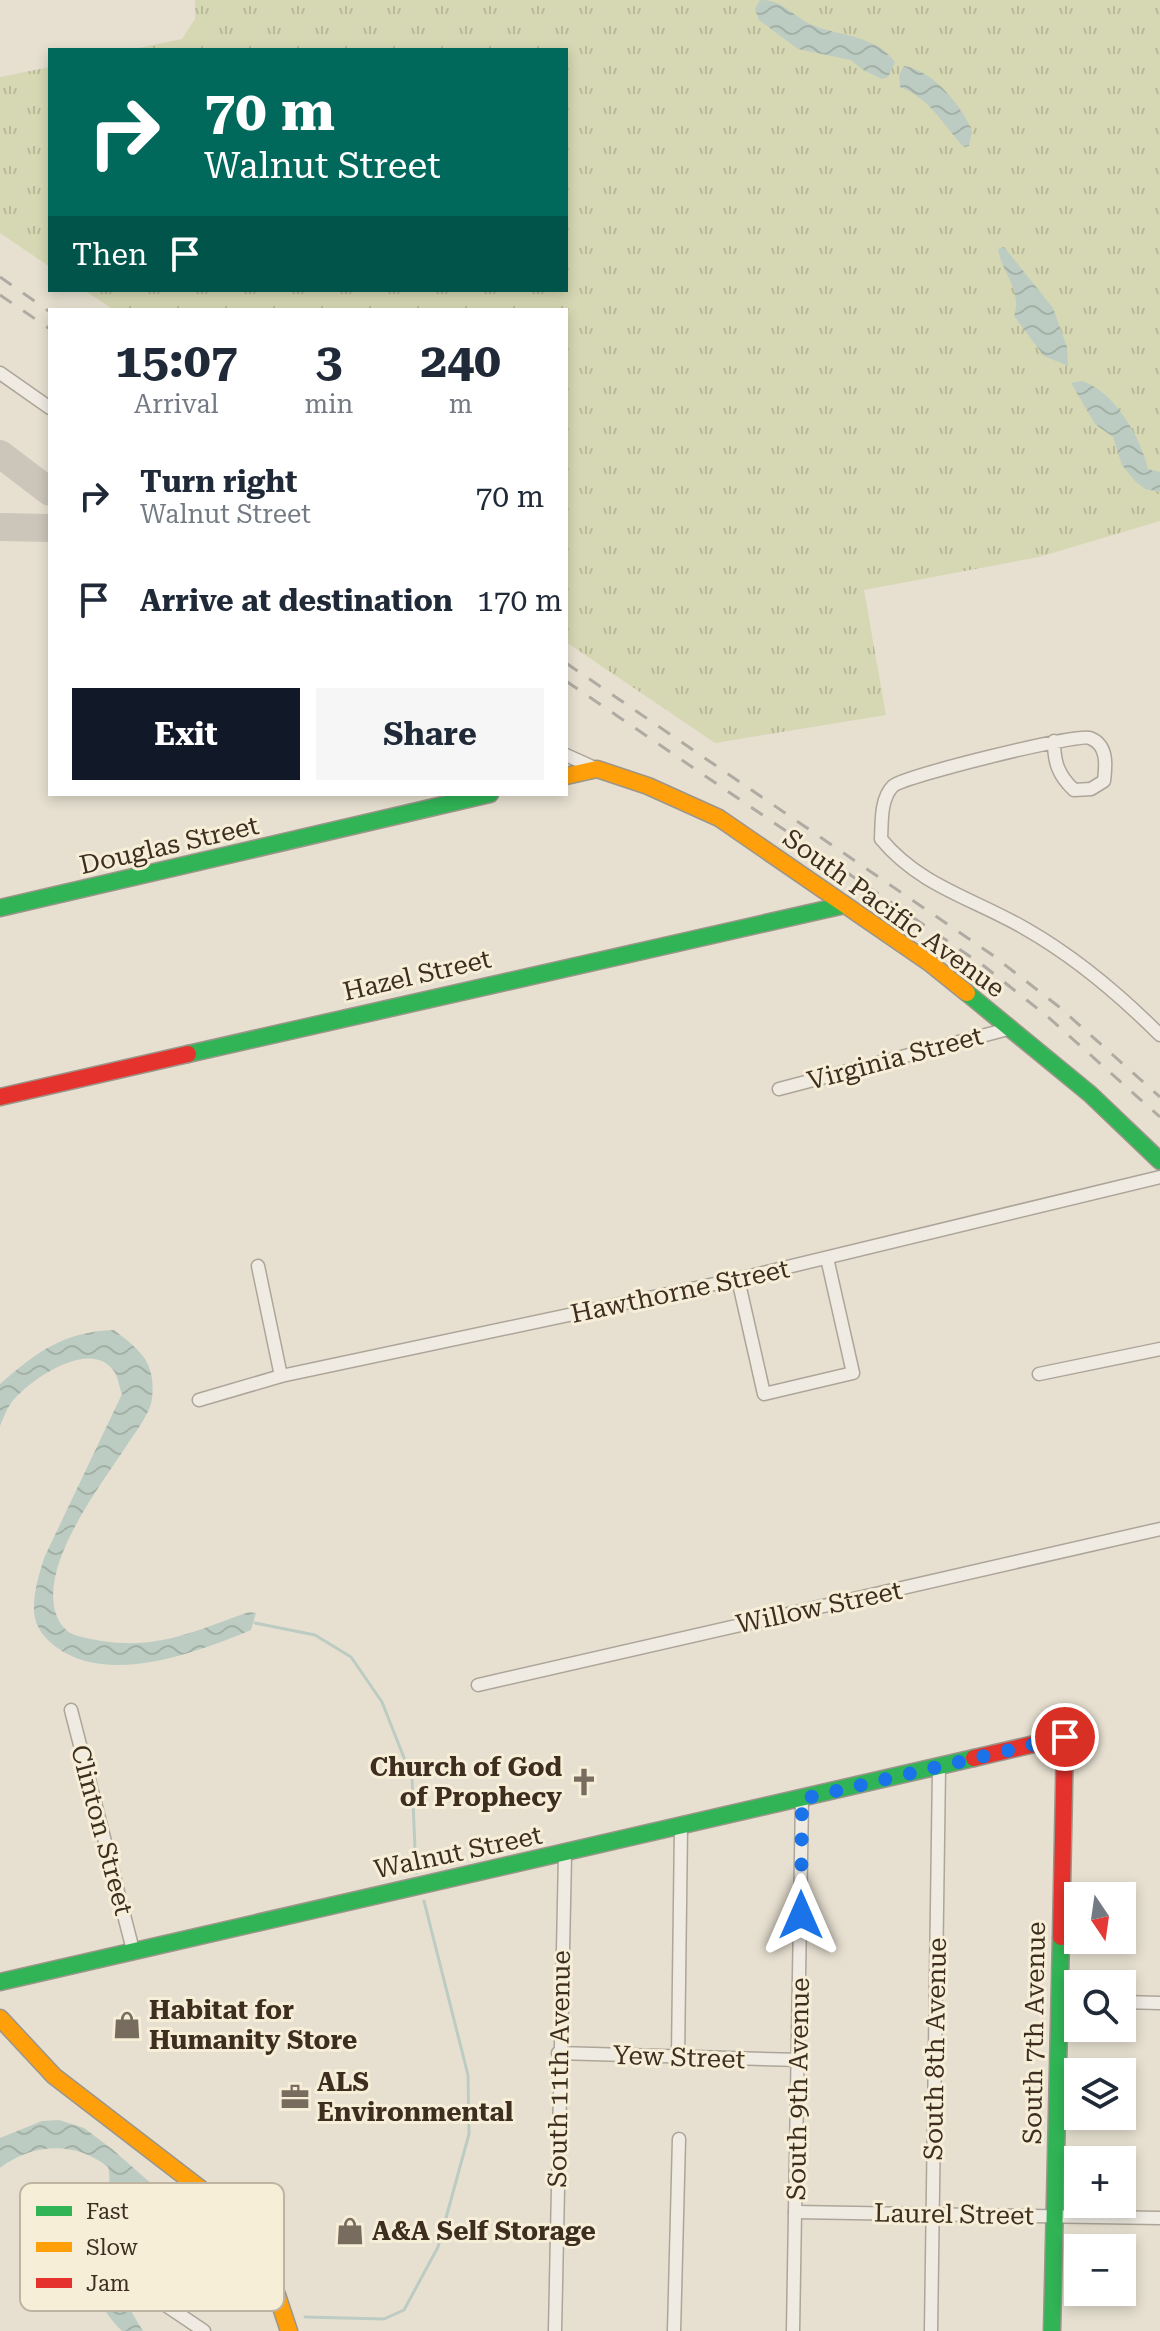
<!DOCTYPE html>
<meta charset="utf-8">
<style>
body{margin:0;font-family:"Roboto Serif",serif;background:#f6f6f7;color:#1f2937;height:100vh;display:flex;flex-direction:column;font-size:30px;white-space:nowrap}
*{box-sizing:border-box;margin:0}
p{font-size:26px;color:#747a83}
.icon{flex:none;width:44px;height:44px;fill:none;stroke:currentColor;stroke-width:2;stroke-linecap:round;stroke-linejoin:round}
.map{position:relative;flex:1;overflow:hidden}
.sheet{position:absolute;left:48px;top:308px;width:520px;height:488px;display:flex;flex-direction:column;background:#fff;border-radius:0px;box-shadow:0 4px 12px #0003}
.sheet>*{flex:none}
.hud{position:absolute;left:48px;top:48px;width:520px;height:244px;border-radius:0px;box-shadow:0 4px 12px #0003;background:#00695c;color:#fff;overflow:hidden}
.needle{width:52px;rotate:167deg}
.controls{position:absolute;left:1064px;top:1882px;display:grid;gap:16px}
.controls a{display:grid;place-items:center;width:72px;height:72px;border-radius:0px;background:#fff;box-shadow:0 4px 12px #0003;font-size:40px}
.pin{position:absolute;display:grid;place-items:center;width:68px;height:68px;color:#fff;margin:-34px;border:4px solid #fff;border-radius:50%;box-shadow:0 2px 8px #0007}
.me{position:absolute;width:88px;margin:-44px;rotate:0deg;stroke-linejoin:round;filter:drop-shadow(0 0 6px #0008)}
.turn{display:flex;align-items:center;gap:28px;height:168px;padding:0 24px;font-size:36px}
.turn .icon{width:104px;height:104px;stroke-width:2.5}
.turn b{display:block;font-size:56px;line-height:68px}
.then{display:flex;align-items:center;height:76px;padding:0 24px;background:#0003;gap:16px;font-size:30px}
.eta{display:flex;justify-content:space-evenly;align-items:center;height:136px;text-align:center}
.eta b{font-size:48px;font-weight:700;line-height:56px}
.primary-button{display:flex;gap:16px;margin-top:auto;padding:16px 24px}
.primary-button a{flex:1;height:92px;border-radius:0px;background:#111827;color:#fff;font-size:32px;font-weight:700;line-height:92px;text-align:center}
.primary-button a+a{background:#f6f6f7;color:#1f2937}
ul{padding:0;list-style:none}
li{display:flex;align-items:center;gap:24px;height:104px;padding:0 24px}
li div{flex:1}
li b{display:block;font-size:30px}
li em{font-style:normal}
.map>svg:first-child{display:block}
.grass{fill:url(#grass-tufts)}
.water{fill:url(#water-waves)}
.lines{fill:none;stroke-linecap:round;stroke-linejoin:round}
.stream{stroke:#bcccc2;stroke-width:3}
.taxiway{stroke:#cbc5ba;stroke-width:28}
.street-casing{stroke:#ada599;stroke-width:15}
.fast-casing{stroke:#9c958a;stroke-width:19}
.slow-casing{stroke:#9c958a;stroke-width:19}
.jam-casing{stroke:#9c958a;stroke-width:19}
.street{stroke:#efebe3;stroke-width:12}
.fast{stroke:#30b455;stroke-width:16}
.slow{stroke:#ff9f0a;stroke-width:16}
.jam{stroke:#e5322d;stroke-width:16}
.rail{stroke:#afaaa2;stroke-width:3;stroke-dasharray:14 14;stroke-linecap:butt}
.route{stroke:#1a73e8;stroke-width:14;stroke-dasharray:0 25.2}
.labels{text-anchor:middle;stroke-width:6;stroke-linejoin:round;paint-order:stroke}
.street-label{font-size:26px;fill:#3d2e20;stroke:#f7eed8}
.poi-label{font-size:26px;font-weight:bold;fill:#3d2e20;stroke:#f7eed8;text-anchor:start}
.key{fill:#f7eed8;stroke:#bfb4a1;stroke-width:2}
.key-label{font-size:22px;fill:#3d2e20}
</style>
<div class="map">
<svg width="1160" height="2331" viewBox="0 0 1160 2331">
<defs>
<pattern id="grass-tufts" width="24" height="20" patternUnits="userSpaceOnUse" patternTransform="scale(2)"><rect width="24" height="20" fill="#d6d7b3"/><path d="M3 7l-1-3M5 7V3M7 7l1-3M15 17l-1-3M17 17v-4M19 17l1-3" fill="none" stroke="#b9b99a"/></pattern>
<pattern id="water-waves" width="16" height="10" patternUnits="userSpaceOnUse" patternTransform="scale(2)"><rect width="16" height="10" fill="#bcccc2"/><path d="M0 5q4-4 8 0t8 0" fill="none" stroke="#a2b0a6"/></pattern>
</defs>
<rect width="100%" height="100%" fill="#e7e0d1"/>
<!-- grass -->
<g class="grass">
<path d="M195 0H1160V521L1039 557 864 590 886 715 715 743 566 642V310H114L84 290H566V50H129L182 39 195 19Z"/>
<path d="M50 67V267L0 233V77Z"/>
</g>
<!-- water -->
<g class="water">
<path d="M760 0C785 0 793 18 815 26 843 37 875 35 895 62L888 77 882 79 863 70 851 60 798 49 759 20 755 9Z"/>
<path d="M904 66C932 70 963 106 972 132L969 146 964 147C941 123 932 100 900 87L899 75Z"/>
<path d="M1004 247 1053 308 1067 347 1068 366 1044 356 1014 316C1023 291 1001 271 998 249Z"/>
<path d="M1082 381C1114 391 1141 438 1148 469L1160 472V492L1145 489 1135 481 1122 465 1113 437 1095 424 1071 383Z"/>
<path d="M114 1330C141 1351 156 1362 152 1399 150 1413 137 1430 129 1442 102 1484 42 1559 55 1611 59 1624 66 1633 78 1636 149 1654 184 1635 249 1612L256 1613 251 1630C195 1653 109 1686 56 1647 45 1639 35 1627 34 1612 33 1593 39 1575 44 1558L122 1394C119 1387 118 1375 113 1370 89 1338 28 1381 11 1403 6 1410 3 1419 0 1426V1384C38 1351 63 1332 114 1330Z"/>
<path d="M59 2120 84 2128 112 2149 213 2238 217 2247 210 2253C193 2242 174 2226 155 2222 142 2218 130 2222 122 2233 100 2261 127 2305 143 2331H122C90 2300 83 2264 98 2222 104 2202 113 2187 108 2167 75 2141 33 2143 0 2168V2138L42 2121Z"/>
</g>
<g class="lines">
<!-- stream -->
<g class="stream">
<path d="M255 1623 315 1635 351 1657 382 1702 412 1778 416 1873"/>
<path d="M217 2247 234 2261"/>
<path d="M305 2317 384 2319 404 2310 438 2247 469 2134 468 2075 424 1901"/>
</g>
<!-- taxiway -->
<g class="taxiway">
<path d="M0 454 50 492"/>
<path d="M0 527 50 528"/>
</g>
<defs>
<g id="street">
<path d="M0 373 50 408"/>
<path d="M1054 741C1054 762 1058 775 1074 790L1091 789 1104 781C1106 765 1108 745 1090 738 1077 733 905 776 893 786 880 799 882 823 881 839 921 887 973 898 1026 929 1075 957 1120 995 1160 1035"/>
<path d="M566 755 597 769"/>
<path d="M779 1089 1012 1028"/>
<path d="M258 1266 281 1376"/>
<path d="M738 1279 764 1394 853 1373 827 1258"/>
<path d="M1039 1374 1160 1349"/>
<path d="M199 1400 281 1376 738 1279 1160 1177"/>
<path d="M478 1685 1160 1529"/>
<path d="M71 1710 133 1950"/>
<path d="M1059 2001H1078"/>
<path d="M1122 2002 1160 2003"/>
<path d="M558 2053 800 2060"/>
<path d="M678 2057 681 1827"/>
<path d="M795 2212 1160 2218"/>
<path d="M155 2298 204 2331"/>
<path d="M555 2331 565 1855"/>
<path d="M674 2331 679 2139"/>
<path d="M793 2331 802 1799"/>
<path d="M931 2331 939 1767"/>
</g>
<g id="fast">
<path d="M0 908 490 794"/>
<path d="M967 993 1090 1094 1160 1161"/>
<path d="M188 1054 845 905"/>
<path d="M0 1982 974 1758"/>
<path d="M1052 2331 1061 1937"/>
</g>
<g id="slow">
<path d="M566 776 597 769 648 786 719 818 931 964 967 993"/>
<path d="M0 2018 54 2076 201 2189 245 2240 277 2295 289 2331"/>
</g>
<g id="jam">
<path d="M0 1097 188 1054"/>
<path d="M974 1758 1065 1737 1061 1937"/>
</g>
</defs>
<!-- street casing -->
<use href="#street" class="street-casing"/>
<!-- fast casing -->
<use href="#fast" class="fast-casing"/>
<!-- slow casing -->
<use href="#slow" class="slow-casing"/>
<!-- jam casing -->
<use href="#jam" class="jam-casing"/>
<!-- street -->
<use href="#street" class="street"/>
<!-- fast -->
<use href="#fast" class="fast"/>
<!-- slow -->
<use href="#slow" class="slow"/>
<!-- jam -->
<use href="#jam" class="jam"/>
<!-- rail -->
<g class="rail">
<path d="M0 277 50 312"/>
<path d="M0 295 50 329"/>
<path d="M566 663 991 954 1058 1006 1160 1097"/>
<path d="M566 681 984 966 1048 1017 1160 1117"/>
</g>
</g>
<g class="lines">
<!-- route -->
<path class="route" d="M801 1915 802 1799 1065 1737"/>
</g>
<!-- icons -->
<defs>
<symbol id="church-bare" viewBox="-9 -9 18 18"><path d="M-1.2-6h2.4v3.5h3.3v2.4h-3.3V6h-2.4V-.1h-3.3v-2.4h3.3Z" fill="#786c5e" stroke="#f7eed8" stroke-width="2.5" paint-order="stroke"/></symbol>
<symbol id="shop-bare" viewBox="-9 -9 18 18"><path d="M-5-2.5h2.3a2.7 3.5 0 0 1 5.4 0H5L5.5 6h-11ZM-1.5-2.5h3a1.5 2.3 0 0 0-3 0Z" fill="#786c5e" stroke="#f7eed8" stroke-width="2.5" paint-order="stroke"/></symbol>
<symbol id="office-bare" viewBox="-9 -9 18 18"><path d="M-6-3h4V-5.5h4V-3h4V5H-6ZM-1-4.5V-3h2v-1.5ZM-6 0V1H6V0Z" fill="#786c5e" stroke="#f7eed8" stroke-width="2.5" paint-order="stroke"/></symbol>
</defs>
<g fill-rule="evenodd">
<use href="#church-bare" x="564" y="1762" width="40" height="40"/>
<use href="#shop-bare" x="107" y="2005" width="40" height="40"/>
<use href="#office-bare" x="275" y="2077" width="40" height="40"/>
<use href="#shop-bare" x="330" y="2211" width="40" height="40"/>
</g>
<g class="labels">
<!-- street labels -->
<g class="street-label">
<text transform="translate(169 845) rotate(-13)" y="9">Douglas Street</text>
<text transform="translate(894 913) rotate(36)" y="9">South Pacific Avenue</text>
<text transform="translate(417 975) rotate(-13)" y="9">Hazel Street</text>
<text transform="translate(895 1058) rotate(-15)" y="9">Virginia Street</text>
<text transform="translate(680 1291) rotate(-12)" y="9">Hawthorne Street</text>
<text transform="translate(819 1607) rotate(-12)" y="9">Willow Street</text>
<text transform="translate(102 1830) rotate(75)" y="9">Clinton Street</text>
<text transform="translate(458 1852) rotate(-12)" y="9">Walnut Street</text>
<text transform="translate(1034 2033) rotate(-89)" y="9">South 7th Avenue</text>
<text transform="translate(935 2049) rotate(-89)" y="9">South 8th Avenue</text>
<text transform="translate(679 2057) rotate(2)" y="9">Yew Street</text>
<text transform="translate(559 2069) rotate(-89)" y="9">South 11th Avenue</text>
<text transform="translate(798 2089) rotate(-89)" y="9">South 9th Avenue</text>
<text transform="translate(954 2214) rotate(1)" y="9">Laurel Street</text>
</g>
<!-- poi labels -->
<g class="poi-label">
<text x="562" y="1776" text-anchor="end">Church of God<tspan x="562" dy="30">of Prophecy</tspan></text>
<text x="149" y="2019">Habitat for<tspan x="149" dy="30">Humanity Store</tspan></text>
<text x="317" y="2091">ALS<tspan x="317" dy="30">Environmental</tspan></text>
<text x="372" y="2240">A&amp;A Self Storage</text>
</g>
</g>
<!-- legend -->
<rect x="20" y="2183" width="264" height="128" rx="12" class="key"/>
<rect x="36" y="2206" width="36" height="10" fill="#30b455"/>
<rect x="36" y="2242" width="36" height="10" fill="#ff9f0a"/>
<rect x="36" y="2278" width="36" height="10" fill="#e5322d"/>
<g class="key-label">
<text x="86" y="2219">Fast</text>
<text x="86" y="2255">Slow</text>
<text x="86" y="2291">Jam</text>
</g>
</svg>
<div class="controls">
<a><svg class="needle" viewBox="-14 -14 28 28"><path d="M0-13l5 13h-10z" fill="#e53935"/><path d="M0 13l5-13h-10z" fill="#747a83"/></svg></a>
<a><svg class="icon" aria-label="search" viewBox="0 0 24 24"><circle cx="10" cy="10" r="6"/><path d="M15 15l6 6"/></svg></a>
<a><svg class="icon" aria-label="layers" viewBox="0 0 24 24"><path d="M12 4l9 5-9 5-9-5zM3 14l9 5 9-5"/></svg></a>
<a>+</a>
<a>−</a>
</div>
<div class="pin" style="left:1065px;top:1737px;background:#d93025"><svg class="icon" aria-label="arrive" viewBox="0 0 24 24"><path d="M6 21V4h12l-3 4 3 4H6"/></svg></div>
<svg class="me" style="left:801px;top:1915px" viewBox="-20 -20 40 40"><path d="M0-17L14 15 0 8-14 15z" fill="#1a73e8" stroke="#fff" stroke-width="4"/></svg>
<div class="hud">
<div class="turn"><svg class="icon" aria-label="right" viewBox="0 0 24 24"><path d="M7 20v-9h11M14 6l5 5-5 5"/></svg><div><b>70 m</b>Walnut Street</div></div>
<div class="then">Then<svg class="icon" aria-label="arrive" viewBox="0 0 24 24"><path d="M6 21V4h12l-3 4 3 4H6"/></svg></div>
</div>
<section class="sheet">
<div class="eta">
<div><b>15:07</b><p>Arrival</p></div>
<div><b>3</b><p>min</p></div>
<div><b>240</b><p>m</p></div>
</div>
<ul>
<li><svg class="icon" aria-label="right" viewBox="0 0 24 24"><path d="M7 20v-9h11M14 6l5 5-5 5"/></svg><div><b>Turn right</b><p>Walnut Street</p></div><em>70 m</em></li>
<li><svg class="icon" aria-label="arrive" viewBox="0 0 24 24"><path d="M6 21V4h12l-3 4 3 4H6"/></svg><div><b>Arrive at destination</b></div><em>170 m</em></li>
</ul>
<div class="primary-button"><a>Exit</a><a>Share</a></div>
</section>
</div>
